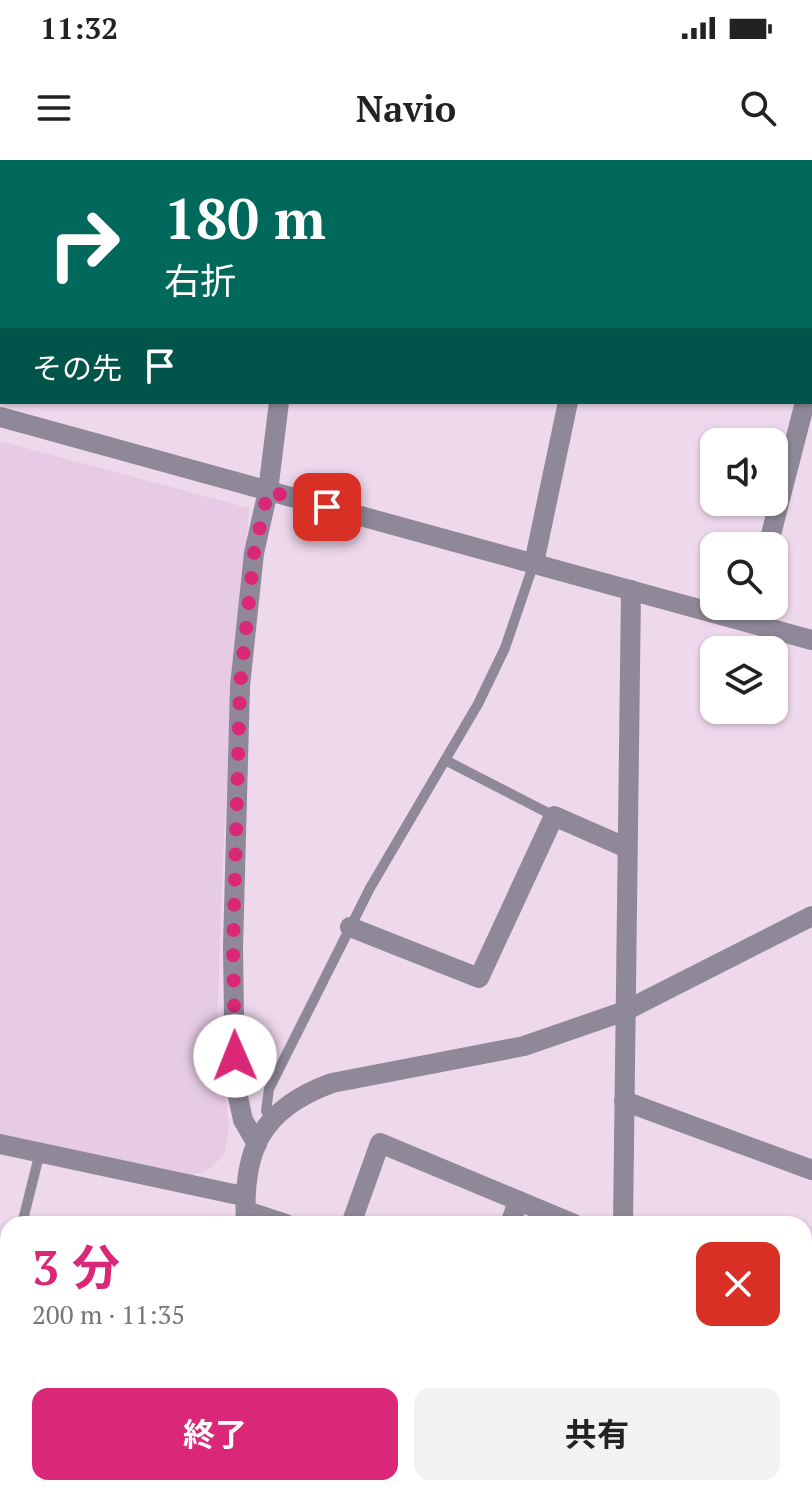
<!DOCTYPE html>
<html lang="ja">
<meta charset="utf-8">
<style>
body{margin:0;font-family:"PT Serif","Noto Sans JP",serif;background:#f2f2f2;color:#222;height:100vh;display:flex;flex-direction:column;font-size:30px;white-space:nowrap}
*{box-sizing:border-box;margin:0}
p{font-size:26px;color:#767676}
.icon{flex:none;width:44px;height:44px;fill:none;stroke:currentColor;stroke-width:2;stroke-linecap:round;stroke-linejoin:round}
.map{position:relative;flex:1;overflow:hidden}
.panel{position:absolute;left:0px;top:1056px;width:812px;height:280px;display:flex;flex-direction:column;background:#fff;border-radius:24px 24px 0 0;box-shadow:0 2px 6px #0004}
.panel>*{flex:none}
.hud{position:absolute;left:0px;top:0px;width:812px;height:244px;box-shadow:0 2px 6px #0004;background:#00695c;color:#fff;overflow:hidden}
.buttons{position:absolute;left:700px;top:268px;display:grid;gap:16px}
.buttons a{display:grid;place-items:center;width:88px;height:88px;border-radius:16px;background:#fff;box-shadow:0 2px 6px #0004;font-size:40px}
.pin{position:absolute;display:grid;place-items:center;width:68px;height:68px;color:#fff;margin:-34px;border-radius:16px;box-shadow:0 4px 12px #0006}
.me{position:absolute;width:88px;margin:-44px;rotate:359deg;stroke-linejoin:round;filter:drop-shadow(0 0 6px #0008)}
.turn{display:flex;align-items:center;gap:28px;height:168px;padding:0 32px;font-size:36px}
.turn .icon{width:104px;height:104px;stroke-width:2.5}
.turn b{display:block;font-size:56px;line-height:68px}
.then{display:flex;align-items:center;height:76px;padding:0 32px;background:#0003;gap:16px;font-size:30px}
.round{display:grid;place-items:center;flex:none;width:84px;height:84px;border-radius:16px;background:#f2f2f2}
.headline{display:flex;align-items:center;justify-content:space-between;height:136px;padding:0 32px}
h1{font-size:48px;font-weight:700;line-height:60px;color:#db2777}
.button{display:flex;gap:16px;margin-top:auto;padding:16px 32px}
.button a{flex:1;height:92px;border-radius:16px;background:#db2777;color:#fff;font-size:32px;font-weight:700;line-height:92px;text-align:center}
.button a+a{background:#f2f2f2;color:#222}
.status{display:flex;justify-content:space-between;align-items:center;height:56px;padding:0 40px;background:#fff;direction:ltr}
.status svg{height:22px;fill:currentColor}
header{display:flex;justify-content:space-between;align-items:center;height:104px;padding:0 32px;background:#fff;font-size:36px;font-weight:700}
.map>svg:first-child{display:block}
.built{fill:#e7cbe4}
.lines{fill:none;stroke-linecap:round;stroke-linejoin:round}
.service{stroke:#8e8898;stroke-width:10}
.minor{stroke:#8e8898;stroke-width:20}
.tertiary{stroke:#8e8898;stroke-width:20}
.route{stroke:#db2777;stroke-width:14;stroke-dasharray:0 25.2}
</style>
<div class="status"><b>11:32</b><svg viewBox="0 0 49 12"><path d="M0 12V9h3v3zM5 12V6h3v6zM10 12V3h3v9zM15 12V0h3v12zM26 1h20v11H26zM47 4h2v5h-2z"/></svg></div>
<header><svg class="icon" aria-label="menu" viewBox="0 0 24 24"><path d="M4 6h16M4 12h16M4 18h16"/></svg>Navio<svg class="icon" aria-label="search" viewBox="0 0 24 24"><circle cx="10" cy="10" r="6"/><path d="M15 15l6 6"/></svg></header>
<div class="map">
<svg width="812" height="1336" viewBox="0 0 812 1336">
<rect width="100%" height="100%" fill="#eed8ec"/>
<!-- built -->
<path class="built" d="M0 281 249 348 224 673 217 866 229 967 224 995 208 1010 189 1016 0 974Z"/>
<g class="lines">
<!-- service -->
<g class="service">
<path d="M445 600 554 656"/>
<path d="M272 960 266 951 269 929 370 728 478 544 505 488 534 403"/>
<path d="M22 1064 40 992"/>
<path d="M0 1085 8 1086"/>
</g>
<!-- minor -->
<g class="minor">
<path d="M241 0 247 2"/>
<path d="M213 2V0"/>
<path d="M611 2V0"/>
<path d="M810 29H812"/>
<path d="M0 147H2"/>
<path d="M810 198H812"/>
<path d="M810 223 812 216"/>
<path d="M768 386 805 242"/>
<path d="M534 403 568 242"/>
<path d="M350 767 479 818 554 656 627 688"/>
<path d="M624 941 812 1010"/>
<path d="M0 984 243 1036"/>
<path d="M257 984 243 960 235 923 233 787 240 526 254 393 268 331 279 242"/>
<path d="M246 1051 286 1064"/>
<path d="M351 1064 380 983 574 1064"/>
<path d="M510 1064 518 1042"/>
<path d="M804 1152 812 1155"/>
<path d="M377 1328 393 1336"/>
</g>
<!-- tertiary -->
<g class="tertiary">
<path d="M0 257 812 480"/>
<path d="M246 1064C242 991 260 949 332 923L524 886 625 851 812 756"/>
<path d="M623 1064 631 430"/>
<path d="M277 1328 278 1336"/>
<path d="M616 1336 617 1328"/>
</g>
</g>
<g class="lines">
<!-- route -->
<path class="route" d="M235 896 233 787 240 526 254 393 268 331 327 347"/>
</g>
</svg>
<div class="buttons">
<a><svg class="icon" aria-label="sound" viewBox="0 0 24 24"><path d="M4 9h4l5-4v14l-5-4H4zM17 9q2 3 0 6"/></svg></a>
<a><svg class="icon" aria-label="search" viewBox="0 0 24 24"><circle cx="10" cy="10" r="6"/><path d="M15 15l6 6"/></svg></a>
<a><svg class="icon" aria-label="layers" viewBox="0 0 24 24"><path d="M12 4l9 5-9 5-9-5zM3 14l9 5 9-5"/></svg></a>
</div>
<div class="pin" style="left:327px;top:347px;background:#d93025"><svg class="icon" aria-label="arrive" viewBox="0 0 24 24"><path d="M6 21V4h12l-3 4 3 4H6"/></svg></div>
<svg class="me" style="left:235px;top:896px" viewBox="-20 -20 40 40"><circle r="19" fill="#fff"/><path d="M0-13L10 11 0 6-10 11z" fill="#db2777"/></svg>
<div class="hud">
<div class="turn"><svg class="icon" aria-label="right" viewBox="0 0 24 24"><path d="M7 20v-9h11M14 6l5 5-5 5"/></svg><div><b>180 m</b>右折</div></div>
<div class="then">その先<svg class="icon" aria-label="arrive" viewBox="0 0 24 24"><path d="M6 21V4h12l-3 4 3 4H6"/></svg></div>
</div>
<section class="panel">
<div class="headline"><div><h1>3 分</h1><p>200 m · 11:35</p></div><a class="round" style="background:#d93025;color:#fff"><svg class="icon" aria-label="close" viewBox="0 0 24 24"><path d="M6 6l12 12M18 6L6 18"/></svg></a></div>
<div class="button"><a>終了</a><a>共有</a></div>
</section>
</div>
